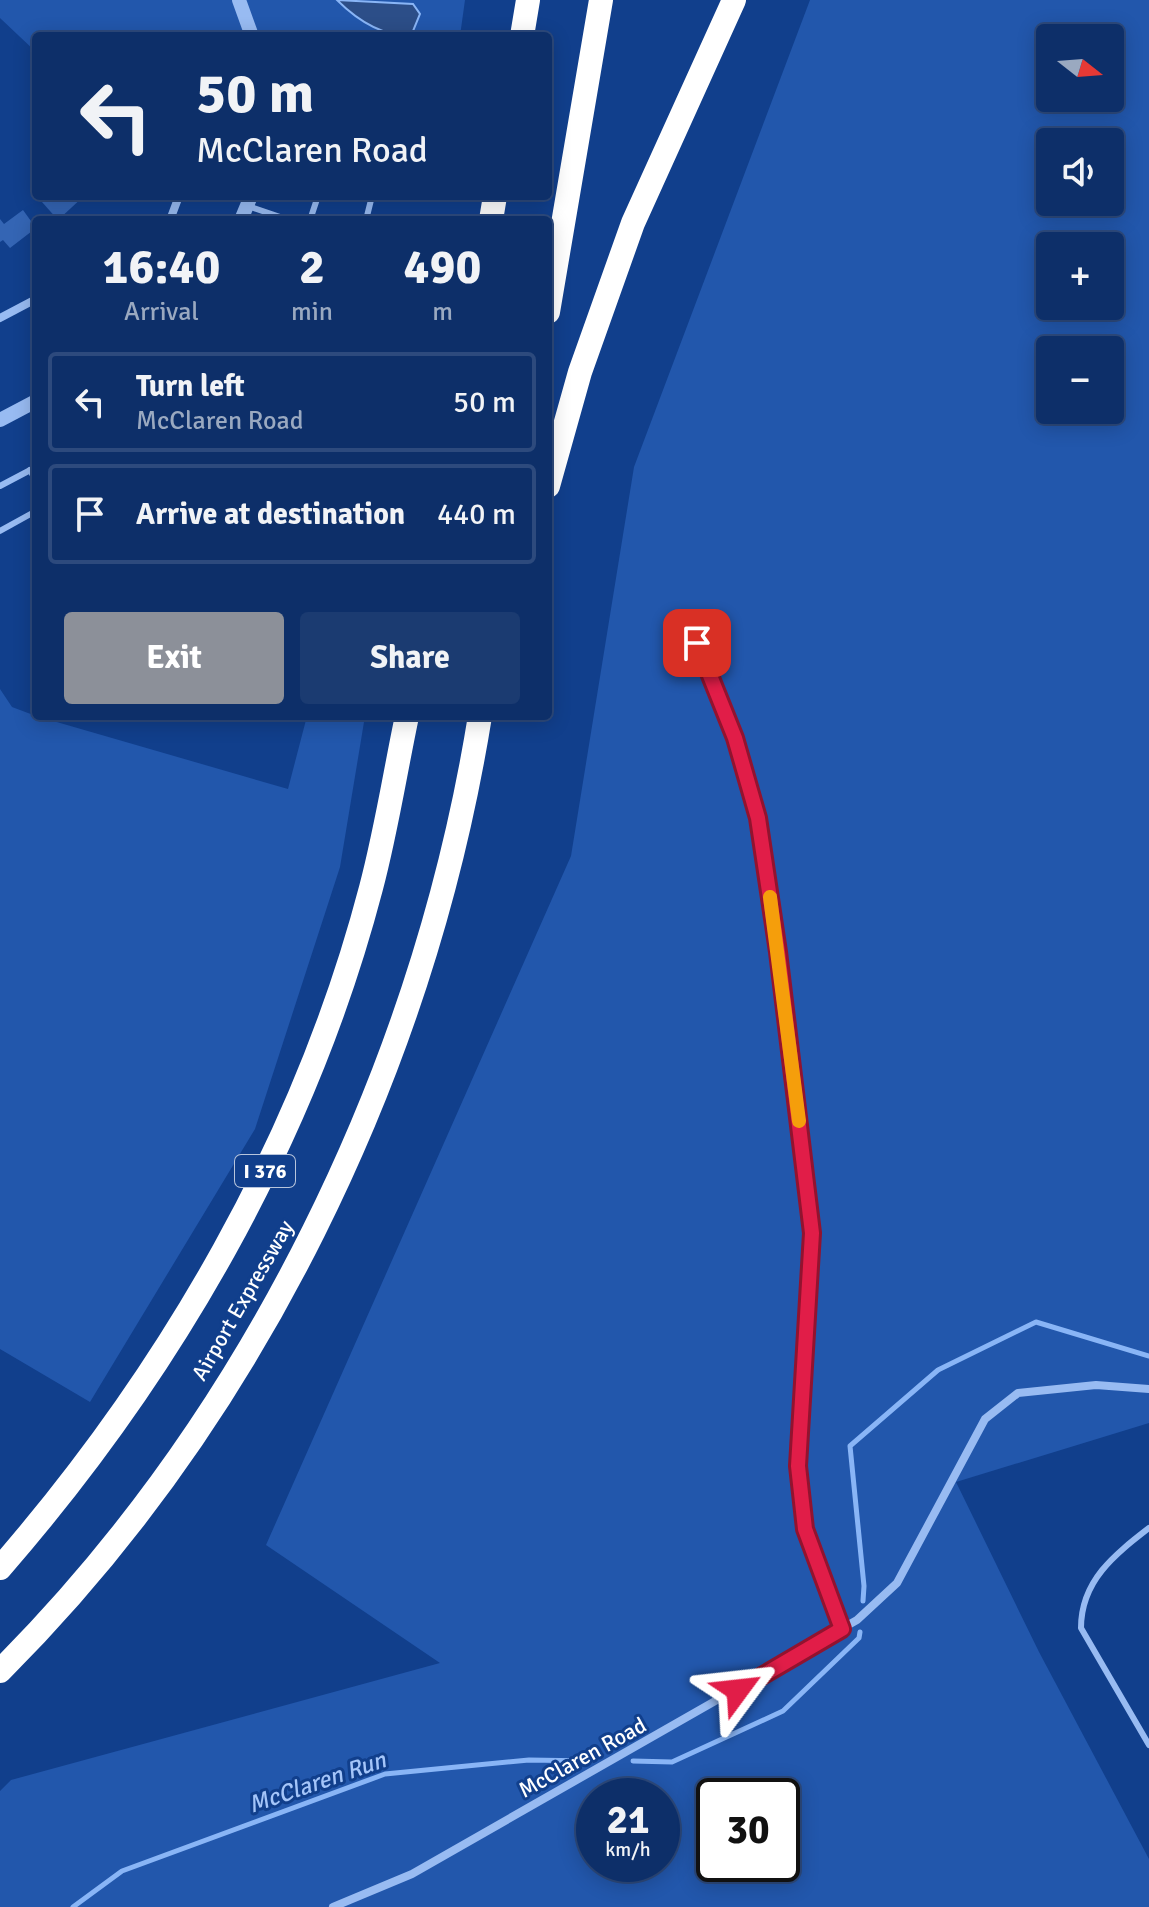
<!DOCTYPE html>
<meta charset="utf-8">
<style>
body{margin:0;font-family:Signika,sans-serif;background:#1b3b71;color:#f1f3f6;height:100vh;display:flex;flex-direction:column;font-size:30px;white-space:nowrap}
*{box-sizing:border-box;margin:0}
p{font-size:26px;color:#9aa9c0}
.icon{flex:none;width:44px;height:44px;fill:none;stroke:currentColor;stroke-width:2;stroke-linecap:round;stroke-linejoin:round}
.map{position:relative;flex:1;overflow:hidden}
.details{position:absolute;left:32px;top:216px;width:520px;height:504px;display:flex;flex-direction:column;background:#0d2f69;border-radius:8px;box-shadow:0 4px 20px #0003,0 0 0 2px #2d4a7d}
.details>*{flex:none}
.top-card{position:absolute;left:32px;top:32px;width:520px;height:168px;border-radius:8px;box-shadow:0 4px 20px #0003,0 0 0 2px #2d4a7d;background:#0d2f69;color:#f1f3f6;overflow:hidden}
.needle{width:52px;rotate:107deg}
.tools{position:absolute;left:1036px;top:24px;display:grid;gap:16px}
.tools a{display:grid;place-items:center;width:88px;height:88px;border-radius:8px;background:#0d2f69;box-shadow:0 4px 20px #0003,0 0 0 2px #2d4a7d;font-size:40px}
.speed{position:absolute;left:576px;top:1778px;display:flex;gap:16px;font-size:40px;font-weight:700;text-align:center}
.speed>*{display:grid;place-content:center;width:104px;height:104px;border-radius:50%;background:#0d2f69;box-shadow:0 4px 20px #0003,0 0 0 2px #2d4a7d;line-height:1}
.speed small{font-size:20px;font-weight:400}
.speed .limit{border:4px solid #111;border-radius:12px;background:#fff;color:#111}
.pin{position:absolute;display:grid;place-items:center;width:68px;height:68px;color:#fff;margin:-34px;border-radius:16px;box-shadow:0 4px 12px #0006}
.me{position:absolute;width:88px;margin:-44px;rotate:60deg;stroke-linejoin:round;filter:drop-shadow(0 0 6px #0008)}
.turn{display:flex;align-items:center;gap:28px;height:168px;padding:0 32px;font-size:36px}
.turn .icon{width:104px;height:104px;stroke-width:2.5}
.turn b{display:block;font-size:56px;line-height:68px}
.eta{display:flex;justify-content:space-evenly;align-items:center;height:136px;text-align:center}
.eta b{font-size:48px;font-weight:800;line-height:56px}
.primary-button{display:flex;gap:16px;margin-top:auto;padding:16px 32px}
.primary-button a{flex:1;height:92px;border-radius:8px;background:#8c9099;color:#fff;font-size:32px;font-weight:800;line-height:92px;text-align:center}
.primary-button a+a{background:#1b3b71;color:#f1f3f6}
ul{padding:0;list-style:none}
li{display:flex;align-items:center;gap:24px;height:100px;margin:0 16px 12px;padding:0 16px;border:4px solid #2d4a7d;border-radius:8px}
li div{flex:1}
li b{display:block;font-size:30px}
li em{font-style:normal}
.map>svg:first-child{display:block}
.green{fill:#2257ac;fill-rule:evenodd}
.water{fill:#2c4e88;stroke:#89b5f6;stroke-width:2}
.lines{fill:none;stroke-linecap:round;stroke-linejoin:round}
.stream{stroke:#89b5f6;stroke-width:5}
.building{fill:#3465b4}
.service{stroke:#98bbf2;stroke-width:6}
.minor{stroke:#98bbf2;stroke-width:8}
.tertiary{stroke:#98bbf2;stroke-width:14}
.motorway{stroke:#fff;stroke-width:24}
.route-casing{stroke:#92132f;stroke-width:20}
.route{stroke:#e11d48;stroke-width:14}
.slow{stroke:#f59e0b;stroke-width:14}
.labels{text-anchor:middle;stroke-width:6;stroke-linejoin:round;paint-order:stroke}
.shield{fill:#113f8c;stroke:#b8c5dc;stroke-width:2}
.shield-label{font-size:20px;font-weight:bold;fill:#fff}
.street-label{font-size:22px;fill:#fff;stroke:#113f8c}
.water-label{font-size:24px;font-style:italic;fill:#a4c5f9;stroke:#113f8c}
</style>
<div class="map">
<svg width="1149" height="1907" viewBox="0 0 1149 1907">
<rect width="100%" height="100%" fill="#113f8c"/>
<!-- green -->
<g class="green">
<path d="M0 0H465L460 36H36V52L0 18Z"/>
<path d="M810 0H1149V1423L956 1482 1039 1652 1149 1859V1907H0V1791L11 1780 440 1663 266 1545 571 856 634 467ZM1050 38H1110V98H1050ZM1050 142H1110V202H1050ZM1050 246H1110V306H1050ZM1050 350H1110V410H1050ZM594 1796H662V1864H594ZM714 1796H782V1864H714Z"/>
<path d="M0 689 12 707 36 716 288 789 307 716H365L340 867 255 1129 90 1402 0 1349Z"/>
</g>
<!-- water -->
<path class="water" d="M337 0 413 4 420 14 411 36C381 36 357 20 337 0Z"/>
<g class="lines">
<!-- stream -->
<g class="stream">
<path d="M863 1601 864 1586 850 1446 938 1370 1036 1322 1149 1356"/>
<path d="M633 1761 672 1762 783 1711 859 1638 860 1632"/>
<path d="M73 1907 122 1871 385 1774 529 1760 591 1761"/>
</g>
</g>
<!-- building -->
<g class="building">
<path d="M48 196H84L58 220 42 202Z"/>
<path d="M23 210 36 228 10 248 3 240 0 242V219L4 224Z"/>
</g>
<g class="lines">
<!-- service -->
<g class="service">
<path d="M248 206 289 220"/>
<path d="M310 220 318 196"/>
<path d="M366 220 372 196"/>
<path d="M30 470 36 481"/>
<path d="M0 486 36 467"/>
<path d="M0 531 36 511"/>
<path d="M1149 1528C1114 1555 1081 1581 1081 1628L1149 1745"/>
</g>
<!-- minor -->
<g class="minor">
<path d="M170 220 179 196"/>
<path d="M0 318 36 299"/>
<path d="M697 643 735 738 758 818 778 952 812 1233 798 1466 805 1529 842 1629"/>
<path d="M333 1907 412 1874 857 1620 897 1583 985 1419 1018 1393 1096 1385 1149 1389"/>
</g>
<!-- tertiary -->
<g class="tertiary">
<path d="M239 0 252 36"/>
<path d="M241 220 251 196"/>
<path d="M0 420 36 401"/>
</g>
<!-- motorway -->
<g class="motorway">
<path d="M522 36 528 0"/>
<path d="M491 220 495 196"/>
<path d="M548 312 601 0"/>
<path d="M548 486 580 372 633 223 734 0"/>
<path d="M0 1568C170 1373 305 1140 371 888 386 832 395 773 407 716"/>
<path d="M0 1671C254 1417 423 1069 480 716"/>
</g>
</g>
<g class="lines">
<defs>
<path id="route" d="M697 643 735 738 758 818 778 952 812 1233 798 1466 805 1529 842 1629 738 1690"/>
</defs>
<!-- route casing -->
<use href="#route" class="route-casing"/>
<!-- route -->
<use href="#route" class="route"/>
<!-- slow -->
<path class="slow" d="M770 897 799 1121"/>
</g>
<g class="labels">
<!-- shield labels -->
<rect class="shield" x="235" y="1155" width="60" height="32" rx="6"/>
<g class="shield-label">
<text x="265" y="1178">I 376</text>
</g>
<!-- street labels -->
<g class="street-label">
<text transform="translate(242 1300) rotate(-60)" y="8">Airport Expressway</text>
<text transform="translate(582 1757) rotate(-29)" y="8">McClaren Road</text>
</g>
<!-- water labels -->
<g class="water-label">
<text transform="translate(317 1782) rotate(-19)" y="8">McClaren Run</text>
</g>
</g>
</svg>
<div class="tools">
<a><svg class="needle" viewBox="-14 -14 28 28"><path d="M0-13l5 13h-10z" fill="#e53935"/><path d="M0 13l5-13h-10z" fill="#9aa9c0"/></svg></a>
<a><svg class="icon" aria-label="sound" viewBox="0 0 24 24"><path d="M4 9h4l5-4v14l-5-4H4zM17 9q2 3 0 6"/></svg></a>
<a>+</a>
<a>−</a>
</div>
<div class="speed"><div>21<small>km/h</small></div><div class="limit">30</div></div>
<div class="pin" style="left:697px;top:643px;background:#d93025"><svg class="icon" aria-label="arrive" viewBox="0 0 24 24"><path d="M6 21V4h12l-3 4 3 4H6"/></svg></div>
<svg class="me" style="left:738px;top:1690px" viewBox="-20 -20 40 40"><path d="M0-17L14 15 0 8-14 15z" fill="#e11d48" stroke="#fff" stroke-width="4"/></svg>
<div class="top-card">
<div class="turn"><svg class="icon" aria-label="left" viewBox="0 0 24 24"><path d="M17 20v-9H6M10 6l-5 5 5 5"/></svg><div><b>50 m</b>McClaren Road</div></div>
</div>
<section class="details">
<div class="eta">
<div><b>16:40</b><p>Arrival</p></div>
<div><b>2</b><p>min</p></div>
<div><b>490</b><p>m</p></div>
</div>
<ul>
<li><svg class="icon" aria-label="left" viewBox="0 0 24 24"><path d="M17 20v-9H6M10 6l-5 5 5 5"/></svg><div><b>Turn left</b><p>McClaren Road</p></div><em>50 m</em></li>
<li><svg class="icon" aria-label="arrive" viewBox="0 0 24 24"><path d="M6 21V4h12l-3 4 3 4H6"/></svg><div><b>Arrive at destination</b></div><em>440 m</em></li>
</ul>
<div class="primary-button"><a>Exit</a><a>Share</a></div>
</section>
</div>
